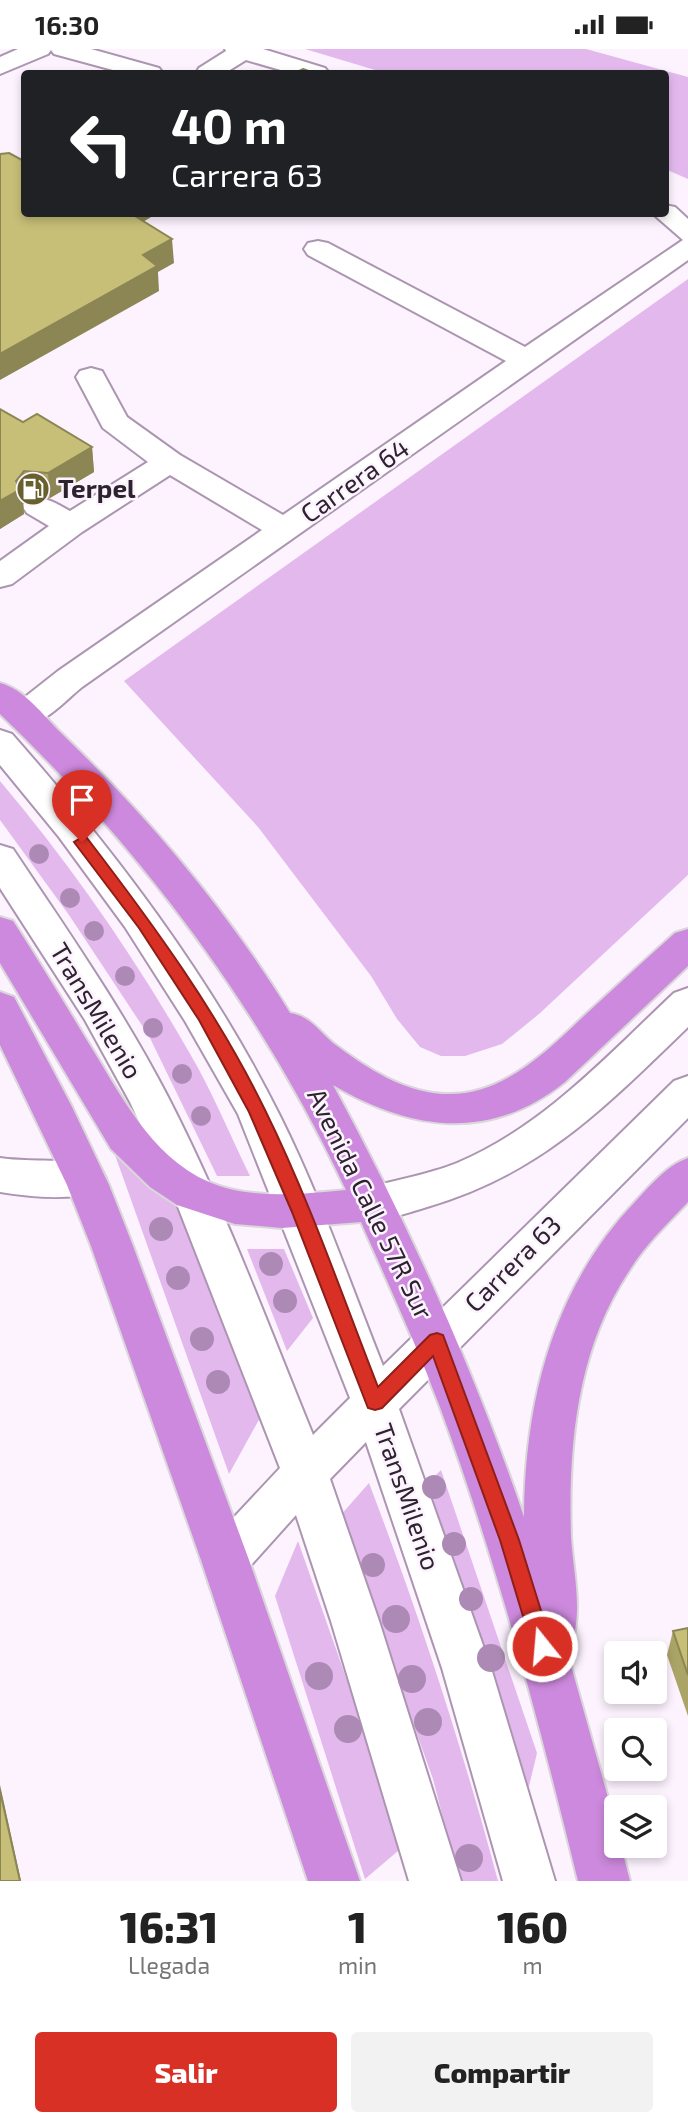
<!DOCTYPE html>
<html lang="es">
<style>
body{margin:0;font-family:"Exo 2",sans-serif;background:#f2f2f2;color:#222;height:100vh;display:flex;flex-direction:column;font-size:26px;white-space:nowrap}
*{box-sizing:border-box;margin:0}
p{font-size:23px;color:#767676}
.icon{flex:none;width:38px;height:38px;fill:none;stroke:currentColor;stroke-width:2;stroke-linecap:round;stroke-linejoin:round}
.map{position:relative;height:1832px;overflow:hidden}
.sheet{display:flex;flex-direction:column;background:#fff;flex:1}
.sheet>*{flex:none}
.hud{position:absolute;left:21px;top:21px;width:648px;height:147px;border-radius:7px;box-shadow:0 4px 10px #0003;background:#202124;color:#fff;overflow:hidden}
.fabs{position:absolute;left:604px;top:1592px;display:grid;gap:14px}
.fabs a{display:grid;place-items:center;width:63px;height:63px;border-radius:7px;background:#fff;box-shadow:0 4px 10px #0003;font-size:35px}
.pin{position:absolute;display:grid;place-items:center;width:60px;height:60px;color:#fff;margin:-72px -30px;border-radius:50% 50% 50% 0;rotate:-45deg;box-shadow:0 0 7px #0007}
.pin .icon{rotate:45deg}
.me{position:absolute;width:77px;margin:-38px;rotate:343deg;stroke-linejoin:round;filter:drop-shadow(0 0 5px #0008)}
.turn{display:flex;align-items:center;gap:24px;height:147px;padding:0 35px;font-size:32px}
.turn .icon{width:91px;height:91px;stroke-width:2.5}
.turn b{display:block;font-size:49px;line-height:60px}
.eta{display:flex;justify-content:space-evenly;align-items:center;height:119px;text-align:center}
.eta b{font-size:42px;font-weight:800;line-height:49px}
.primary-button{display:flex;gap:14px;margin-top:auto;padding:14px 35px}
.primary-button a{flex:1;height:80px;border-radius:7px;background:#d93025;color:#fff;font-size:28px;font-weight:800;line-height:80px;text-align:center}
.primary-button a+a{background:#f2f2f2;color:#222}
.status{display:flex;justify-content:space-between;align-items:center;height:49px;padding:0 35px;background:#fff;direction:ltr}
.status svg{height:19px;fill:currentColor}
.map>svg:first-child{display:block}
.green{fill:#e3b9ed}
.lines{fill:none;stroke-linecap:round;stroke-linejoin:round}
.minor-casing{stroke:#ac95b1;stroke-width:4}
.highway-casing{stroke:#d9d7d9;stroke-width:4}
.minor{fill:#fff;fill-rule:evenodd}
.highway{fill:#cd89dd;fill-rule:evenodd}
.tree{fill:#ad8ab5}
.wall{fill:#aba467}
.shaded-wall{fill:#8b8654}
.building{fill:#c7bf78;stroke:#8b8654;stroke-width:2}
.route{fill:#d93025;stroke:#8d1f18;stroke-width:2}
.labels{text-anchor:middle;stroke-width:5;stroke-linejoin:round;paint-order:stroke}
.street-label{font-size:26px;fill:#2c232e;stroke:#fdf3ff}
.poi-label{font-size:26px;font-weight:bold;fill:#2c232e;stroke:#fdf3ff;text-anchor:start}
</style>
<div class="status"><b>16:30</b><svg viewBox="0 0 49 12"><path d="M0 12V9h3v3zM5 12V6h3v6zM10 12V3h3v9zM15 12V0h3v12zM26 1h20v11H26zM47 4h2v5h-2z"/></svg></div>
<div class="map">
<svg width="688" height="1832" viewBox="0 0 688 1832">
<rect width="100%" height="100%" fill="#fdf3ff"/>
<!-- green -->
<g class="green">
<path d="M305 0H586L688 28V130L665 120V24H385Z"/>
<path d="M688 230V826L539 965 502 995 465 1007H441L420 998 397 970 371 927 258 778 124 632Z"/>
<path d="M0 732C71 816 134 907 189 1003 212 1042 230 1086 250 1127H217L149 987 69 866 0 771Z"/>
<path d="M115 1106 141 1131 184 1163 261 1367 229 1425Z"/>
<path d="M247 1200H284L313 1269 287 1302Z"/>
<path d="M441 1421 537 1704 524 1758 423 1439Z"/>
<path d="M369 1434C419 1565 462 1697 498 1832H459L433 1730 339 1468Z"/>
<path d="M298 1492 405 1796 365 1830 275 1547Z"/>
</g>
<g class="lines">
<defs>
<g id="minor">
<path d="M18 0H91L159 19 163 24H124L54 5 51 1 48 5 0 25V8Z"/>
<path d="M225 0H263L325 19 329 24H291L246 11 225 24H196L199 19 226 2Z"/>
<path d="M665 156 675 158 688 170V211L82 638C61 655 39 683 11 675L6 667 11 659 58 622 262 481 170 426 82 483 12 535 0 538V512L49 477 27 464 22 457 27 450C45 446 55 454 70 462L148 413 103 379 76 328 80 322 91 319 102 322 127 368 180 406 283 466 506 312 308 206 304 200 308 194 318 192 328 194 525 298 683 191 652 164H665Z"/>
<path d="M0 681 12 685C114 801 211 928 280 1067 320 1147 350 1234 383 1317L674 1032 688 1027V1069L399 1360 491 1619 555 1832H503L442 1619 366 1393 330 1430 379 1572 461 1832H409L331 1572 296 1466 242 1526 225 1533 208 1526 201 1511 208 1496 280 1419 173 1145 130 1053 85 971 0 839V796L13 800C67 881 123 961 168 1048 224 1157 267 1273 313 1386L350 1349 238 1065 185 972 125 878 59 788 0 716Z"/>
<path d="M688 939V978C605 1058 541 1125 427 1158 404 1165 382 1174 359 1166L353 1154 359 1142C391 1131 425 1127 457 1114 543 1078 608 1006 674 944Z"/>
<path d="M0 1109C33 1114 69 1108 100 1118L106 1130 100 1142C69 1152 31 1148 0 1143Z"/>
</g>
<g id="highway">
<path d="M0 634C24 640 43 666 61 684 148 768 227 861 290 964 310 967 319 982 333 994 350 1007 368 1019 387 1029 472 1071 525 1024 584 967 614 939 644 912 675 884L688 880V917L565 1033C490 1093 412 1082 333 1036 408 1175 473 1318 524 1468 525 1352 553 1239 635 1153 651 1136 666 1117 688 1109V1153C667 1175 645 1196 629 1222 577 1300 568 1396 571 1488 573 1522 584 1566 570 1598L566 1599 616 1777V1797H621L630 1832H578C539 1672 497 1513 440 1358 416 1295 388 1234 361 1173L282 1179 235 1175 177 1156 150 1138 111 1100 0 914V868L13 872C38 911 62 950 86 990 119 1042 149 1107 209 1133 250 1151 302 1145 346 1141 261 960 144 803 0 665Z"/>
<path d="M0 943 14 948 72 1058 109 1136 133 1197 249 1511 360 1832H308L201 1511 91 1197 67 1136 0 996Z"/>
</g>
</defs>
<!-- minor casing -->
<use href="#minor" class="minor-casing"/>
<!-- highway casing -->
<use href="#highway" class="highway-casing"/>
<!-- minor -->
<use href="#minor" class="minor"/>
<!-- highway -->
<use href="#highway" class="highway"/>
</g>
<!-- trees -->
<g class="tree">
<circle cx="39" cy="805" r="10"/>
<circle cx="70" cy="849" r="10"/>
<circle cx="94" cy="882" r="10"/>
<circle cx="125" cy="927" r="10"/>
<circle cx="153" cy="979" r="10"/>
<circle cx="182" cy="1025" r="10"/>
<circle cx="201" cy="1067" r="10"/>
<circle cx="161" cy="1180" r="12"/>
<circle cx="271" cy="1215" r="12"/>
<circle cx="178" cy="1229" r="12"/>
<circle cx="285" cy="1252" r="12"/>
<circle cx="202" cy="1290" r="12"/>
<circle cx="218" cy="1333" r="12"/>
<circle cx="434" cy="1438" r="12"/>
<circle cx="454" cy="1495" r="12"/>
<circle cx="373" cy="1516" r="12"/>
<circle cx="471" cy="1550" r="12"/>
<circle cx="396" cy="1570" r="14"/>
<circle cx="491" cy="1609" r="14"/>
<circle cx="319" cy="1627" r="14"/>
<circle cx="412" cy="1630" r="14"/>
<circle cx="428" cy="1673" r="14"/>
<circle cx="348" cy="1680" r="14"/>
<circle cx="469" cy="1809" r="14"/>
</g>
<!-- wall -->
<g class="wall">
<path d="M0 360 23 373 92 398 94 423 50 449 27 447 23 452 24 465 0 480Z"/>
<path d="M688 1579V1667L667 1606 673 1582Z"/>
</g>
<!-- shaded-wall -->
<g class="shaded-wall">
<path d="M122 164H158L124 184Z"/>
<path d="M172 190 174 214 158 223 159 242 0 331V305L143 206Z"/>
<path d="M92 398 94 423 50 449 48 424Z"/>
<path d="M24 422 27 447 23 452 24 465 0 480V452Z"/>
<path d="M0 1736 21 1832H20L0 1742Z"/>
</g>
<!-- building -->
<g class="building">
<path d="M303 20 314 24H295Z"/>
<path d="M9 104 24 112V164H130L172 190 143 206 157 217 0 305V105Z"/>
<path d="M0 360 23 373 37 365 92 398 48 424 24 422 16 432 21 440 0 452Z"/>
<path d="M688 1579V1626L673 1582Z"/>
<path d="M0 1742 20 1832H0Z"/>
</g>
<!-- route -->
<path class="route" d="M82 788 87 789C153 875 218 964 265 1061 309 1150 342 1246 378 1338L430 1286 437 1284 443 1286 519 1491 552 1597 549 1604 542 1607 535 1604 532 1597 500 1491 433 1307 382 1359 375 1361 368 1359 292 1163 249 1063 199 971 139 879 77 797 74 793Z"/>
<!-- icons -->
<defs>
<symbol id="fuel-disc" viewBox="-11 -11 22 22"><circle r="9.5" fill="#67612e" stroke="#fdf3ff"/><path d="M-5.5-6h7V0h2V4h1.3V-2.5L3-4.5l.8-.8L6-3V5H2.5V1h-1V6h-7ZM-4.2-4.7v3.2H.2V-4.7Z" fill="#fff"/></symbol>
</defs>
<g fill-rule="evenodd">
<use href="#fuel-disc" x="14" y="421" width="38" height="38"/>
</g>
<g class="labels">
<!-- street labels -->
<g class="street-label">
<text transform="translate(355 432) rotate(-35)" y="9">Carrera 64</text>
<text transform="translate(96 962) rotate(59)" y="9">TransMilenio</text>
<text transform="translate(370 1155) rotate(64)" y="9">Avenida Calle 57R Sur</text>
<text transform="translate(513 1215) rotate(-45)" y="9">Carrera 63</text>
<text transform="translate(407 1448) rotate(71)" y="9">TransMilenio</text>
</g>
<!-- poi labels -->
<g class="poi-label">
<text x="58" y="449">Terpel</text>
</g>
</g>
</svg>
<div class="fabs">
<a><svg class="icon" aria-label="sound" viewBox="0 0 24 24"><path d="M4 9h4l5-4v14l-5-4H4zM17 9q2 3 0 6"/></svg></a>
<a><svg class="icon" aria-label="search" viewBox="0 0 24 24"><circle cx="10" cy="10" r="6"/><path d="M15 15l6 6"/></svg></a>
<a><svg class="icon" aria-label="layers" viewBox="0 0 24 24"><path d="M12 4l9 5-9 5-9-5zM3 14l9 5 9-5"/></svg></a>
</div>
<div class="pin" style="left:82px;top:793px;background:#d93025"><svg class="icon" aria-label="arrive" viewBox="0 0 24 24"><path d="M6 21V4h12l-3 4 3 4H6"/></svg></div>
<svg class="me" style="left:542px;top:1597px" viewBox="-20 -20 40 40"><circle r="17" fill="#d93025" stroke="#fff" stroke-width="3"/><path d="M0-11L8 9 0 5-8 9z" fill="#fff"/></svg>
<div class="hud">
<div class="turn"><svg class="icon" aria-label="left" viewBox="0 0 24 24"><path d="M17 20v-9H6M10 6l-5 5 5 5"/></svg><div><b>40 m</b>Carrera 63</div></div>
</div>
</div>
<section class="sheet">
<div class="eta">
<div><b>16:31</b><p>Llegada</p></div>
<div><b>1</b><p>min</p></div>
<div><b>160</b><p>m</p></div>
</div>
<div class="primary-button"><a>Salir</a><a>Compartir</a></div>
</section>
